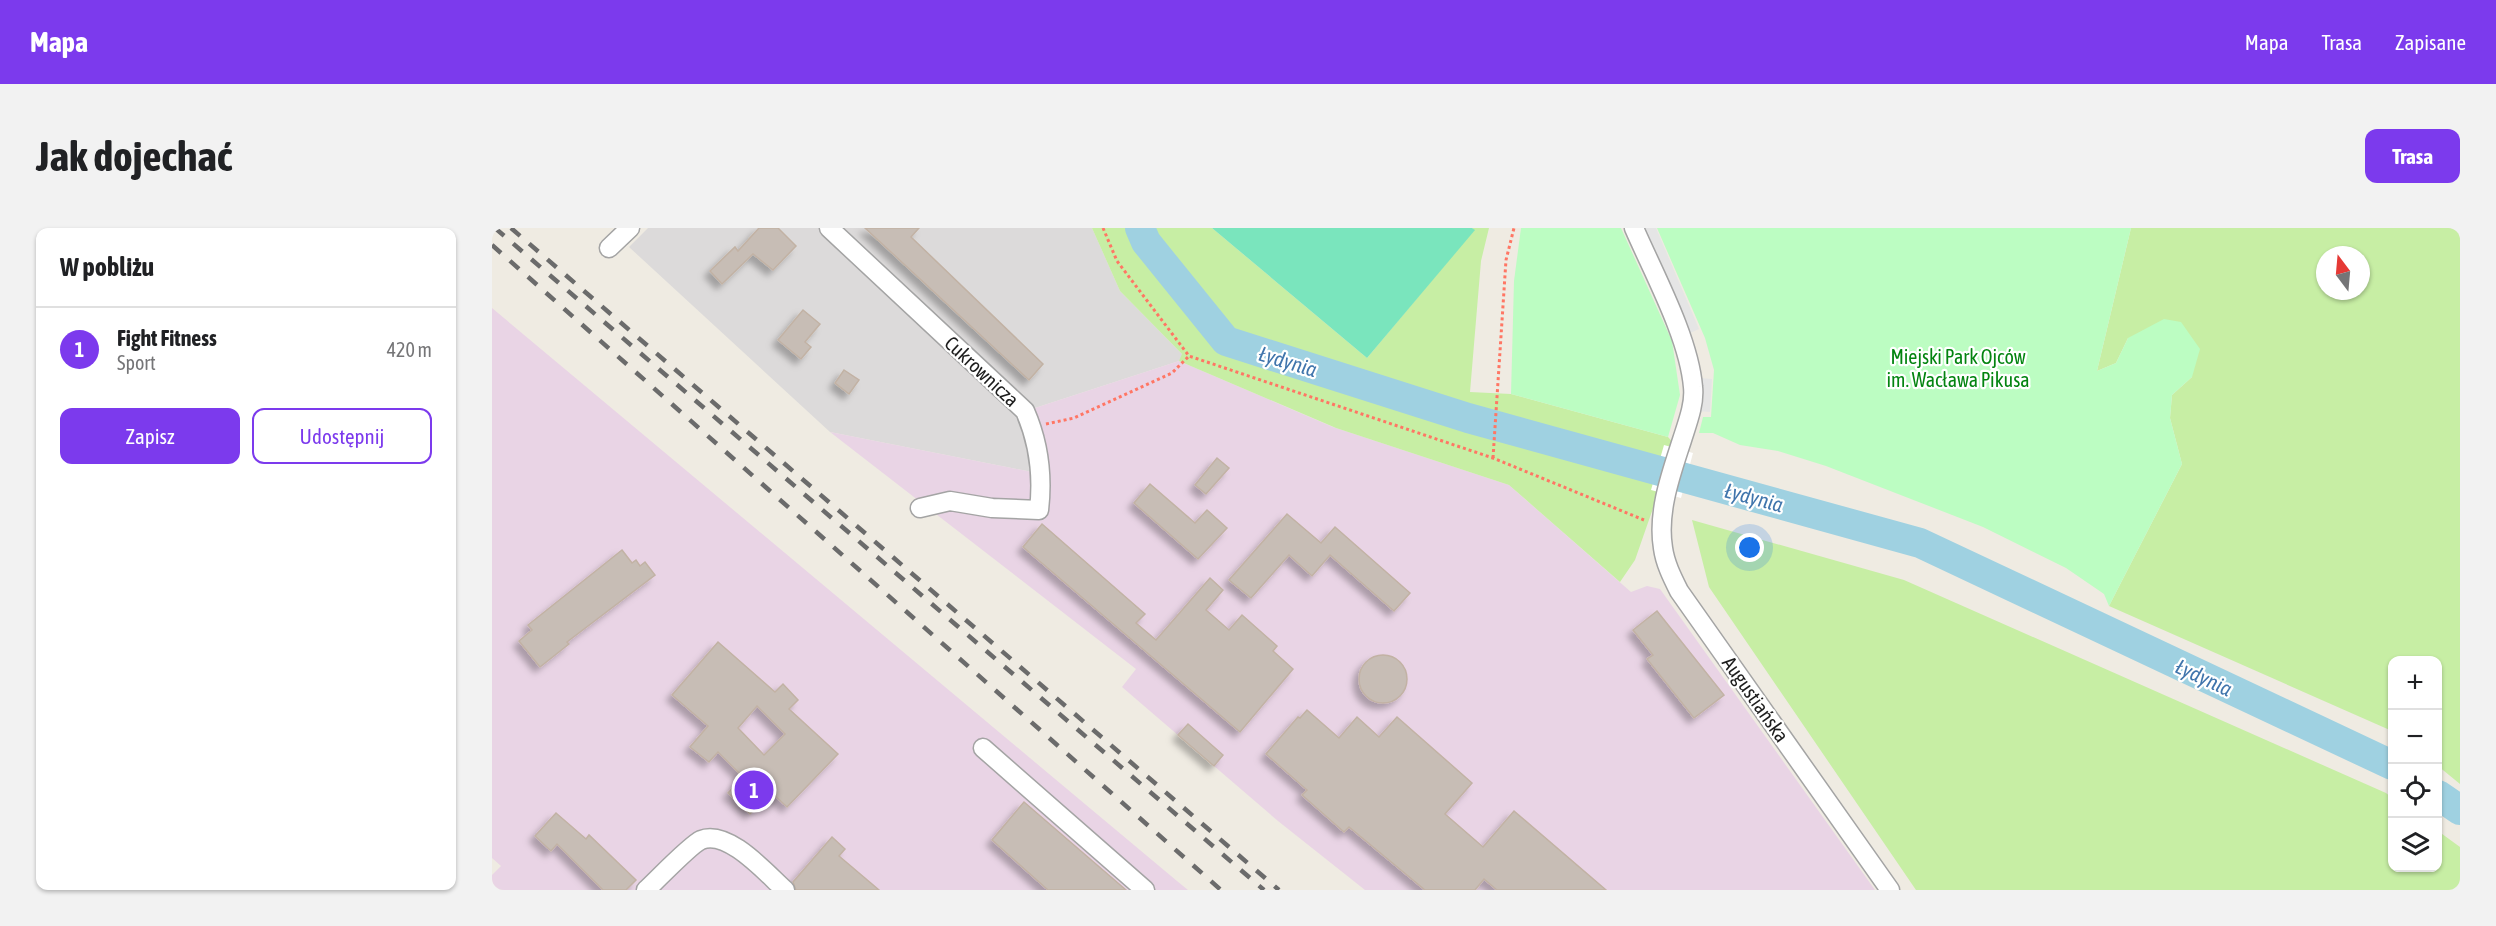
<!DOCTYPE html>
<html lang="pl">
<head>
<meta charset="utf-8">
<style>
  :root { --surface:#fff; --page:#f2f2f2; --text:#202124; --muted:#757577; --line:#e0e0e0; --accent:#7c3aed }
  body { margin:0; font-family:"Asap Condensed",sans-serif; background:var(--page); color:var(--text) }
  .controls { position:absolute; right:18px; bottom:18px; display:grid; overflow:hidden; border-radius:12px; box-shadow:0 2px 4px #0004 }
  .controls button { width:54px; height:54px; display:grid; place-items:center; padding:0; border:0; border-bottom:2px solid var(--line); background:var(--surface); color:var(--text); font:30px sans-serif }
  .compass { position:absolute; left:1824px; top:18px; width:54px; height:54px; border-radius:50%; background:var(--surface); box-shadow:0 2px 4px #0004; rotate:344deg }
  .you { position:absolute; left:1258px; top:320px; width:21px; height:21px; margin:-15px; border:4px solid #fff; border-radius:50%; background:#1a73e8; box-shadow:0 0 0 9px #1a73e833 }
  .badge { display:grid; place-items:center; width:39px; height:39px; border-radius:50%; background:var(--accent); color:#fff; font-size:20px; font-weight:700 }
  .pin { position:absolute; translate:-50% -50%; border:3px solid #fff; box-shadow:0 2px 6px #0006 }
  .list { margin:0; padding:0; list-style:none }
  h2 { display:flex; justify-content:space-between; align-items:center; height:78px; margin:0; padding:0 24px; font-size:26px }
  h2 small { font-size:20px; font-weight:400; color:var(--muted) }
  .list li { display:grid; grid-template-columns:39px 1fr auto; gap:18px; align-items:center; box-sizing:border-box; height:84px; padding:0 24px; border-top:2px solid var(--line) }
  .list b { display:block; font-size:22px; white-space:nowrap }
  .list p { margin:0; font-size:20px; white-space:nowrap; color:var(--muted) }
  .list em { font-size:20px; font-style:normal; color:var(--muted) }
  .actions { display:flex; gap:12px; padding:18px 24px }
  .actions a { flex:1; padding:14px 0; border:2px solid var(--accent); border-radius:12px; text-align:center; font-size:21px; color:var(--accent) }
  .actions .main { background:var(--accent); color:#fff }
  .icon { flex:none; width:33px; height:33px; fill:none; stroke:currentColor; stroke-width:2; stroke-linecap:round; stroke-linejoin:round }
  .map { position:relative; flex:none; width:1968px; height:662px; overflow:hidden; border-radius:12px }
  header { display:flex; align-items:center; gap:36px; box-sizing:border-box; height:84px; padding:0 30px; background:var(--accent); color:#fff }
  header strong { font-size:28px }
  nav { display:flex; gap:33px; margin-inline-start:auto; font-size:21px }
  .intro { display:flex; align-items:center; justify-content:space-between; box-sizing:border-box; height:144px; padding:0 36px }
  h1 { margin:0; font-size:42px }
  .button { padding:15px 27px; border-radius:12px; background:var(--accent); color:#fff; font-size:21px; font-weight:700 }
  main { display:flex; gap:36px; padding:0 36px }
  aside { flex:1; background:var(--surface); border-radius:12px; box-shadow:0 2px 4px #0004 }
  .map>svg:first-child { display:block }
  .residential { fill:#dcdada }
  .industrial { fill:#e9d4e5 }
  .grass { fill:#c7eea4; fill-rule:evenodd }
  .park { fill:#bcfdc2 }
  .pitch { fill:#7ae5bd }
  .parking { fill:#e5e5e5 }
  .pier { fill:#fff }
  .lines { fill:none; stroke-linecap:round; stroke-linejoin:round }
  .river { stroke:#9fd1e1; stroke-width:30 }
  .building { fill:#c7bdb5; stroke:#c2b2a4; stroke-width:1.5; fill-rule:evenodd; filter:url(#shadow) }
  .minor-casing { stroke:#a4a4a4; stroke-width:21 }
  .path { stroke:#ff7664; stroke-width:3; stroke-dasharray:3 3; stroke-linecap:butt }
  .minor { stroke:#fff; stroke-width:18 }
  .rail { stroke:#6b6b6b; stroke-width:4.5; stroke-dasharray:12 12; stroke-linecap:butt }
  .labels { text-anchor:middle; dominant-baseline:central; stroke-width:4.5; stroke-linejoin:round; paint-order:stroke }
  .park-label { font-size:20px; fill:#038410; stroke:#fff }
  .street-label { font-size:20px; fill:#1d1d1d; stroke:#fff }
  .water-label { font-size:21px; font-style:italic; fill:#4075ac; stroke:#fff }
</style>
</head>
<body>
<header>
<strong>Mapa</strong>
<nav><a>Mapa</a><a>Trasa</a><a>Zapisane</a></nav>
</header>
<div class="intro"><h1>Jak dojechać</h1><a class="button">Trasa</a></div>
<main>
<aside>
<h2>W pobliżu<small></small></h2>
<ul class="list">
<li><span class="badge">1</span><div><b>Fight Fitness</b><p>Sport</p></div><em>420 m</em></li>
</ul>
<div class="actions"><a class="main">Zapisz</a><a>Udostępnij</a></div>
</aside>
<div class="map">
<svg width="1968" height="662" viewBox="0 0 1968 662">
  <defs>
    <filter id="shadow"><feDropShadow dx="-5.5" dy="5.5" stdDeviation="3" flood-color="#0004"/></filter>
  </defs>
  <rect width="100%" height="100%" fill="#efebe2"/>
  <polygon class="residential" points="156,0 600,0 628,63 691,127 687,133 543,180 540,244 338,204 137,19"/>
  <g class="industrial">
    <polygon points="0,80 685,653 696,662 0,662 0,647 9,638 0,630"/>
    <polygon points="687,133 841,199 1017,257 1139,364 1155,358 1168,361 1383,662 873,662 786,593 630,459 644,441 338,204 540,244 543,180"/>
  </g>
  <g class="grass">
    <polygon points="600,0 720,0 875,130 982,2 980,0 997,0 989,33 978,164 1019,166 1176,209 1187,221 1166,266 1143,332 1128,354 1017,257 844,200 687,133 690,126 628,63"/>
    <path d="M1639 0H1968V556L1946 538V433H1900V503L1617 378 1690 236 1678 190 1680 167 1700 149 1636 110 1624 135 1605 143ZM1833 27H1869V63H1833Z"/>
    <polygon points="1200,292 1412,352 1894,565 1900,570 1900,640 1946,640 1946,603 1968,619 1968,662 1424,662 1217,359"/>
  </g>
  <g class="park">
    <polygon points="1029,0 1129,0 1180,113 1188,167 1176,209 1019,166 1022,53"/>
    <polygon points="1165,0 1639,0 1605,143 1624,135 1636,110 1672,91 1689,94 1708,121 1700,149 1680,167 1678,190 1690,236 1617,378 1612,366 1574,340 1491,299 1334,238 1286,223 1248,217 1221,205 1207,205 1211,189 1219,189 1222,142 1213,110"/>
  </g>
  <polygon class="pitch" points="720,0 980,0 983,2 875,130"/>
  <g class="parking">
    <polygon points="1150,0 1164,0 1207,101 1196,106"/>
    <polygon points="1208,150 1220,151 1218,184 1206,183"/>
  </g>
  <polygon class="pier" points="1172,217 1201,225 1189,270 1159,262"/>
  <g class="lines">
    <g class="river">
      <polyline points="648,0 654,14 734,113 976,190 1428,315 1900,537"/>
      <polyline points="1946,567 1968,582"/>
    </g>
  </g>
  <g class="building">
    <polygon points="267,0 286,0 304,18 281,42 261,26 230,56 218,43 243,19 246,23"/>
    <polygon points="373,0 427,0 419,9 551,136 537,152"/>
    <polygon points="311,82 328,96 313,114 319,119 309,131 286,112"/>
    <polygon points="352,142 367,152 357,166 343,155"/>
    <polygon points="725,230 737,240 714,266 703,257"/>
    <polygon points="658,256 703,295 715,282 735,300 706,331 642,275"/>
    <polygon points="795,286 829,315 843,299 918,365 902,383 838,327 820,348 797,327 759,370 737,352"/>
    <polygon points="550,296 653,386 644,395 664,412 718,350 731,362 714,382 737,402 750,387 785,418 781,423 801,441 748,504 531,319"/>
    <polygon points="130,322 140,335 144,332 148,338 153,334 163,347 75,414 77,416 48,439 27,413 40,402 36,397"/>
    <polygon points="1165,383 1232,467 1202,490 1155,431 1161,427 1141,402"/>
    <path d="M226 414 283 464 291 456 306 472 297 481 346 526 295 579 279 564 258 586 236 565 251 549 226 524 217 534 198 519 216 498 180 467ZM265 478 293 506 272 527 246 500Z"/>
    <circle cx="891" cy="451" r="24"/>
    <polygon points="815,482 847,510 865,489 887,509 905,489 980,555 953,586 991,619 1022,583 1114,662 1005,662 992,651 983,662 933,662 857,599 852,604 810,567 815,562 774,526 806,489 808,490"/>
    <polygon points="696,496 731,527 722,538 686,507"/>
    <polygon points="532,574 634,662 556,662 500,612"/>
    <polygon points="64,585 94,611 97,607 144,652 134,662 111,662 65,616 59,623 43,608"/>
    <polygon points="340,609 353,621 347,628 387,662 304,662 301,654"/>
  </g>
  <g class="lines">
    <g class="minor-casing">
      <g id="minor">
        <path d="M337 0 533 183C547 215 551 248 547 282L500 280 458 273 428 280"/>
        <path d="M1142 0C1162 46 1197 110 1201 159 1203 176 1195 196 1190 212 1179 246 1165 284 1171 320 1173 335 1180 349 1187 363L1398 662"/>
        <polyline points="117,20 138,0"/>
        <polyline points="491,520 653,662"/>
        <path d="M154 662C165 652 198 617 209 612 236 601 274 645 293 662"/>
      </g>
    </g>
    <g class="path">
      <polyline points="611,0 625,33 697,128 1001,230 1152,292"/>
      <polyline points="554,196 582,190 680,145 697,128"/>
      <polyline points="1001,230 1014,32 1022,0"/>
    </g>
    <use href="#minor" class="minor"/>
    <g class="rail">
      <polyline points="3,0 772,662"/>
      <polyline points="19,0 787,662"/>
      <polyline points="0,17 729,662"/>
    </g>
  </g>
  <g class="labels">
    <g class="park-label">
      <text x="1466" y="128">Miejski Park Ojców<tspan x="1466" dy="23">im. Wacława Pikusa</tspan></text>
    </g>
    <g class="street-label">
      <text transform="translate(490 143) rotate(43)">Cukrownicza</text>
      <text transform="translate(1264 471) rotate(55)">Augustiańska</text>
    </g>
    <g class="water-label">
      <text transform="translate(796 133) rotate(17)">Łydynia</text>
      <text transform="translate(1262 269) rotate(15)">Łydynia</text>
      <text transform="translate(1712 449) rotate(25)">Łydynia</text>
    </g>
  </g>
</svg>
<div class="controls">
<button>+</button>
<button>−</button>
<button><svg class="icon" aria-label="locate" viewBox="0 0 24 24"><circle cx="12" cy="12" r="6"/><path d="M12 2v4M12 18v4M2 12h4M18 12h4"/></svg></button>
<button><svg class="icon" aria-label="layers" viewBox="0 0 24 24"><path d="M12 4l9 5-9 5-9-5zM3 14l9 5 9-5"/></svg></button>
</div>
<svg class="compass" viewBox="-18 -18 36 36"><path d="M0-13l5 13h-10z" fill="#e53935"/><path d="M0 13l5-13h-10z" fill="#757577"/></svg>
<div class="you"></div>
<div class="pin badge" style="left:262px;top:562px">1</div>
</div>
</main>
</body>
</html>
